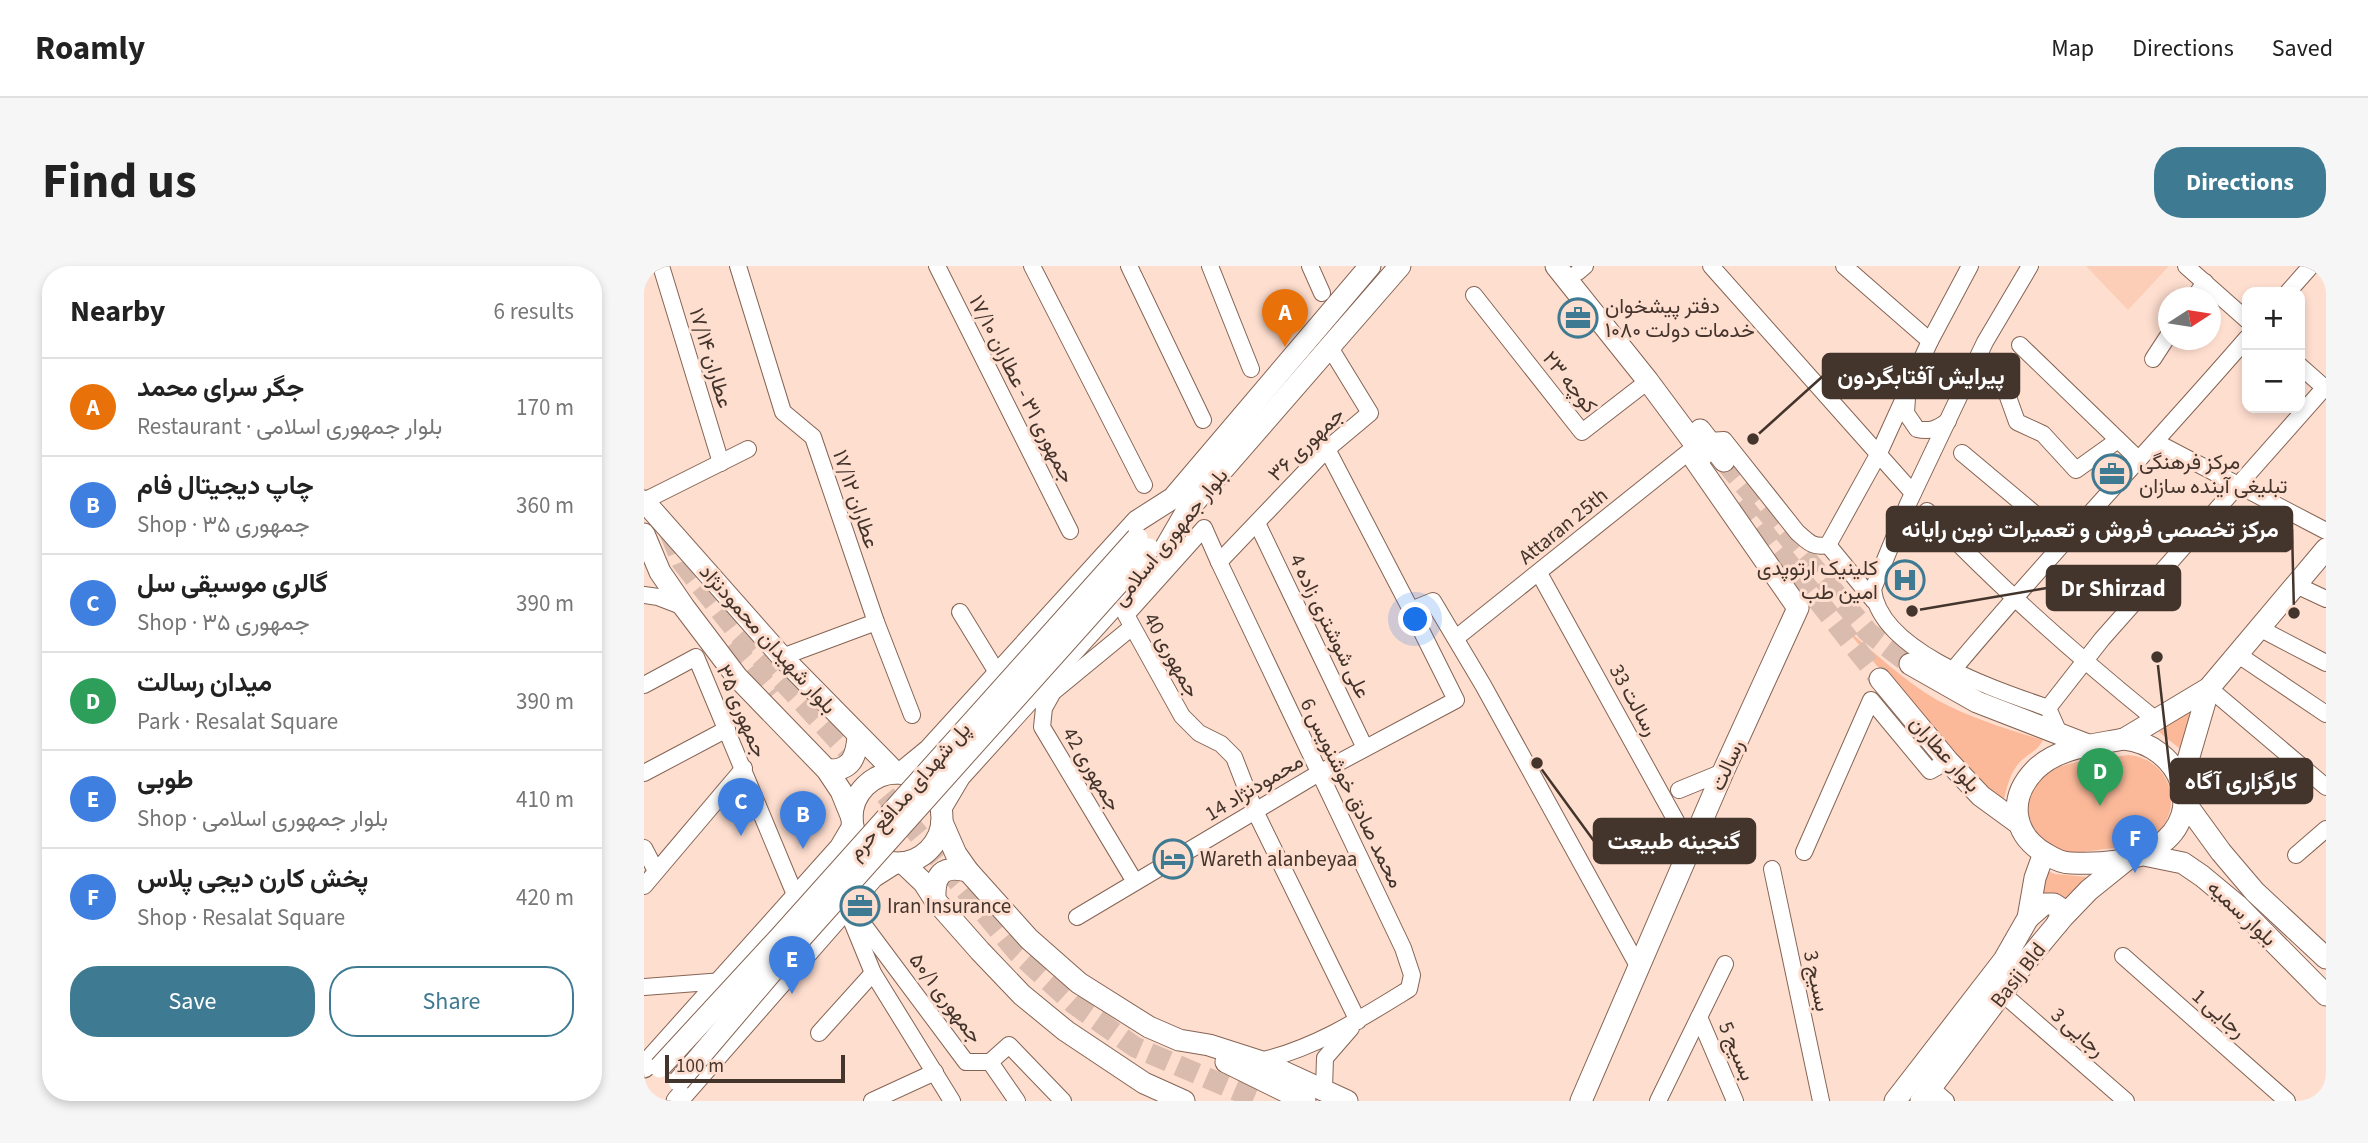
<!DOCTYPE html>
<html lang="en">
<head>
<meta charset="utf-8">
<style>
  :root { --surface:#fff; --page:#f6f6f6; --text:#222; --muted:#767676; --line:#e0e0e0; --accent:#3e7a91 }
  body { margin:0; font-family:"Source Sans 3",Vazirmatn,sans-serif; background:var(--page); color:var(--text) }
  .controls { position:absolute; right:21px; top:21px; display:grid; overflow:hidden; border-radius:14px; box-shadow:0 4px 10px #0003 }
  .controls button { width:63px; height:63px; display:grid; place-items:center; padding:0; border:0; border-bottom:2px solid var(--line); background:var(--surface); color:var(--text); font:35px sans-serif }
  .compass { position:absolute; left:1514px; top:21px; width:63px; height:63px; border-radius:50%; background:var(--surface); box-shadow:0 4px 10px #0003; rotate:78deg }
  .scale { position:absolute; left:21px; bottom:18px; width:180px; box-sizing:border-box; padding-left:7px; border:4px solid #43342c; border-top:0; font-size:19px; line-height:24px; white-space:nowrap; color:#43342c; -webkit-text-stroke:5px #fedecf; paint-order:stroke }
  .you { position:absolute; left:772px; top:354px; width:24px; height:24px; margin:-18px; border:5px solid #fff; border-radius:50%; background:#1a73e8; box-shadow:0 0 0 10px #1a73e833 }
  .badge { display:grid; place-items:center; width:46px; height:46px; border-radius:50%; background:var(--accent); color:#fff; font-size:23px; font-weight:700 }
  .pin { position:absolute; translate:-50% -58px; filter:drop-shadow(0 2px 4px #0008) }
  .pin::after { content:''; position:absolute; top:37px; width:24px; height:21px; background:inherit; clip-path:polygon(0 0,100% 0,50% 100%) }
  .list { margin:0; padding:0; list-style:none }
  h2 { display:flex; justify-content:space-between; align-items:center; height:91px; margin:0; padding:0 28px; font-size:30px }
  h2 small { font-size:23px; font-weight:400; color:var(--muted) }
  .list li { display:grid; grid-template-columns:46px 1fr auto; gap:21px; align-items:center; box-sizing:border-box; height:98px; padding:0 28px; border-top:2px solid var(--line) }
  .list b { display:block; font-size:26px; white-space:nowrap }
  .list p { margin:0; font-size:23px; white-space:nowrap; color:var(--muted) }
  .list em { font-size:23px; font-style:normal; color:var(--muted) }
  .actions { display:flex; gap:14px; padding:21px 28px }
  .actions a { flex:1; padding:16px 0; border:2px solid var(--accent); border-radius:28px; text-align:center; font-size:24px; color:var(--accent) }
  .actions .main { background:var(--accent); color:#fff }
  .map { position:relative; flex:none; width:1682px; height:835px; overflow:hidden; border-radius:28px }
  header { display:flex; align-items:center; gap:42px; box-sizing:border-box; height:98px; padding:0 35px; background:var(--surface); border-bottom:2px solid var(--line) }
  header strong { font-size:33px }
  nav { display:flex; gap:38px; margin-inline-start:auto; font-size:24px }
  .intro { display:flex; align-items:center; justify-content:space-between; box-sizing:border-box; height:168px; padding:0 42px }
  h1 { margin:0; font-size:49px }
  .button { padding:18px 32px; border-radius:28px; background:var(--accent); color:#fff; font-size:24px; font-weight:700 }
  main { display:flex; gap:42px; padding:0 42px }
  aside { flex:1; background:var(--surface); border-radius:28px; box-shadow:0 4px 10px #0003 }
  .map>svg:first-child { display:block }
  .built { fill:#fcceb8 }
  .green { fill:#fbb99a }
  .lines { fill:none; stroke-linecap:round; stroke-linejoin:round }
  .major-tunnel { stroke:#d9bcae; stroke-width:21; stroke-dasharray:21 10; stroke-linecap:butt }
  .minor-casing { stroke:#866454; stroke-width:18 }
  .major-casing { stroke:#866454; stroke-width:23 }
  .minor { stroke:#fff; stroke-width:16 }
  .major { stroke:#fff; stroke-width:21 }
  .major-bridge-casing { stroke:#866454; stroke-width:23; stroke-linecap:butt }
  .major-bridge { stroke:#fff; stroke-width:21 }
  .labels { text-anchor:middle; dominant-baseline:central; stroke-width:6; stroke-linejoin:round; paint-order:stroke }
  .poi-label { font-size:21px; fill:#43342c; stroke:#fedecf; text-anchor:start }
  .street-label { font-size:21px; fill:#43342c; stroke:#fedecf }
  .leader { fill:none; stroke:#43342c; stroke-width:2.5 }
  .callout-dot { fill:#43342c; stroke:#fedecf; stroke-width:2.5 }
  .callout { fill:#43342c; stroke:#43342c; stroke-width:2.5 }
  .callout-label { font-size:23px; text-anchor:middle; font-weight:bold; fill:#fff }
</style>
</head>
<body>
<header>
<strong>Roamly</strong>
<nav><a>Map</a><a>Directions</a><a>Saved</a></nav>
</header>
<div class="intro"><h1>Find us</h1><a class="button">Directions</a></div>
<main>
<aside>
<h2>Nearby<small>6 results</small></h2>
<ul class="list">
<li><span class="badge" style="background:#e8710a">A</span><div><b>جگر سرای محمد</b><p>Restaurant · بلوار جمهوری اسلامی</p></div><em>170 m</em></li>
<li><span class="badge" style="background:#3f7fe0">B</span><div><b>چاپ دیجیتال فام</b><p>Shop · جمهوری ۳۵</p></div><em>360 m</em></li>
<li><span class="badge" style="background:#3f7fe0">C</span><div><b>گالری موسیقی سل</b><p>Shop · جمهوری ۳۵</p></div><em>390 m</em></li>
<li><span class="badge" style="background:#2e9e5b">D</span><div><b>میدان رسالت</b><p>Park · Resalat Square</p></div><em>390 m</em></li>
<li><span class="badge" style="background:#3f7fe0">E</span><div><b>طوبی</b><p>Shop · بلوار جمهوری اسلامی</p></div><em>410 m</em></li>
<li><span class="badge" style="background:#3f7fe0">F</span><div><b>پخش کارن دیجی پلاس</b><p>Shop · Resalat Square</p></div><em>420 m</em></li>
</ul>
<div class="actions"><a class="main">Save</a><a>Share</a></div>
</aside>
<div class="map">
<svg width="1682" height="835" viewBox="0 0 1682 835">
  <rect width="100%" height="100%" fill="#fedecf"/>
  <polygon class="built" points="1442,0 1525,0 1484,44"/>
  <g class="green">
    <path d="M1200 361C1230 386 1259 414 1293 434 1327 452 1362 463 1399 474 1394 484 1386 487 1378 494 1366 505 1363 521 1359 537L1342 528Z"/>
    <polygon points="1556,436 1540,486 1515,466"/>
    <path d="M1484 489C1525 492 1542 540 1512 568 1495 583 1461 582 1439 586 1395 593 1363 537 1401 509 1422 493 1458 493 1484 489Z"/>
    <polygon points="1399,603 1411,608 1443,611 1422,641 1395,634"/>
  </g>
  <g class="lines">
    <g class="major-tunnel">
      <polyline points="1080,195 1224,366 1266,398"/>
      <polyline points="1096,236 1236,413"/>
      <polyline points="26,267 38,296 94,367 213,495 374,687 430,738 491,781 617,835"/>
      <polyline points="87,378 130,428"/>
    </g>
    <g class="minor-casing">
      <g id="minor">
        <polyline points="17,0 77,197"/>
        <polyline points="94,0 139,146 169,171 232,356 268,449"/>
        <polyline points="293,0 426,265"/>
        <polyline points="388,0 500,219"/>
        <polyline points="485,0 559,154"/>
        <polyline points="566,0 607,103"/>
        <polyline points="666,0 678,27"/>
        <polyline points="1067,0 1269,227"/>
        <polyline points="1200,0 1286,75"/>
        <path d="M1386 0 1341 76 1264 238 1229 323C1235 386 1353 424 1404 442L1415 467"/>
        <polyline points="1542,0 1603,54"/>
        <polyline points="934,6 941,0"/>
        <polyline points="1644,26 1667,0"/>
        <polyline points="830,29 938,166 1004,115"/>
        <polyline points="1550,32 1561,16"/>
        <polyline points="1376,79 1495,194"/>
        <polyline points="1509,93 1524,70"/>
        <polyline points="1656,100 1682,123"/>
        <polyline points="1359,117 1373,156 1399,168 1432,204 1474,174"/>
        <path d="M1263 132 1262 147 1273 163C1286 166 1293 163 1304 155"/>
        <path d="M1065 175 1080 174 1153 266C1164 276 1169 282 1184 279L1235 187 1286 75 1326 0"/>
        <polyline points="1512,176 1682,265"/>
        <polyline points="1318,187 1422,274"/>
        <polyline points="0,235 104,183"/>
        <path d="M1283 245C1354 321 1432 389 1512 454"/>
        <polyline points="613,257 721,482"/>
        <polyline points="1184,279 1230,335"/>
        <polyline points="575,296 683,183 726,147 685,80"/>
        <polyline points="895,307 1047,582"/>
        <polyline points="1652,319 1682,333"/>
        <polyline points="0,329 14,331 40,341"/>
        <polyline points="767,344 789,335 839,419 994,700"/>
        <polyline points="316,346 354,408"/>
        <polyline points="488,361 409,426 400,442 398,461 491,616"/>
        <polyline points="1615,362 1682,397"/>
        <polyline points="812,372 1052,180"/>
        <polyline points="1593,388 1682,448"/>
        <polyline points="138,391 232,356"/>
        <path d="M1309 404C1404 290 1506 184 1603 72"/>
        <polyline points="0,419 52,391 152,631"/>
        <polyline points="1565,422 1682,521"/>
        <polyline points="1404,442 1458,373 1682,120"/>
        <polyline points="0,507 83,463"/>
        <polyline points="1035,524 1079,506"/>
        <polyline points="0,582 12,605"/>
        <polyline points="1160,586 1227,434 1286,505 1304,495"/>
        <polyline points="1652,589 1682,563"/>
        <polyline points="1128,603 1177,835"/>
        <polyline points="0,620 100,502"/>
        <polyline points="202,640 222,662 322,796 346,796 373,835"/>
        <polyline points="204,646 229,707 308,835"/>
        <polyline points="433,651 675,507 812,434 767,344 683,183"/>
        <polyline points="1479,690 1643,835"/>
        <polyline points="0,721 79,715"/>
        <polyline points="1359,728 1482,835"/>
        <polyline points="1055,751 1091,835"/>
        <polyline points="175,767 229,707"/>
        <path d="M615 795C670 783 718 752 765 723L768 709 759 682 575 296 560 262 482 349 538 450 555 467 577 478 590 491 611 545 714 755"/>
        <polyline points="346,796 365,779 419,835"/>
        <polyline points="1287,822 1302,835"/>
        <polyline points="680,823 681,792 707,762"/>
        <polyline points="228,835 291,806"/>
        <polyline points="1014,835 1081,698"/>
      </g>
    </g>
    <g class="major-casing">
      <g id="major">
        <polyline points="912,0 1004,115 1059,189"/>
        <polyline points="1056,164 1080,195"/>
        <polyline points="0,235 138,391 252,507"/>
        <polyline points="0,268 16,306 40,341 93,411 183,504 197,525 208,552"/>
        <polyline points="1266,398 1333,436 1444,479"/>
        <polyline points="1236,413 1304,495 1337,530 1374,557"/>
        <path d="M1480 473C1536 479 1564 546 1514 580 1490 597 1455 598 1427 597 1418 597 1410 593 1402 588 1369 569 1363 533 1391 504 1414 481 1450 479 1480 473Z"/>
        <polyline points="1480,473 1565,422 1682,283"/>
        <path d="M183 504C207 505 212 492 214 471"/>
        <circle cx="253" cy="552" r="45"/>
        <polyline points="257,507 285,484 493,255 529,232 726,0"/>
        <polyline points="1537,518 1565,422"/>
        <polyline points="1540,535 1577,586 1611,626 1682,692"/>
        <polyline points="297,542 316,510 520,284 542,246 756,0"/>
        <polyline points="298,556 312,588 324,605 385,673 435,717 505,761 535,774 565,779 618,796 703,835"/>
        <polyline points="1500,589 1539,597 1558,610 1593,639 1682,729"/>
        <polyline points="259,597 280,617 291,634 336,685 378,729 422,765 500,817 540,835"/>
        <path d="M291 634C290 608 298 599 324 605"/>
        <polyline points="1384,652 1400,638 1410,638 1416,642 1417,649 1413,658"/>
        <polyline points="582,796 661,835"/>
        <polyline points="0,801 196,582 209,560"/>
        <polyline points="33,835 229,611 251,597"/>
        <polyline points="937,835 1079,506 1154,342 1051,194 1052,180"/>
        <polyline points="1251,835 1360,694 1384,652 1391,612 1400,587"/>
        <polyline points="1277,835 1379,699 1419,651 1445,624 1481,595"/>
      </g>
    </g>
    <use href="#minor" class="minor"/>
    <use href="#major" class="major"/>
    <g class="major-bridge-casing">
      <g id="major-bridge">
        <polyline points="16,801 135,672 493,272"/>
        <polyline points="35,815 149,681 505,283"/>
      </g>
    </g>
    <use href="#major-bridge" class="major-bridge"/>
  </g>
  <defs>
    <g id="office-ring" transform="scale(2.0125)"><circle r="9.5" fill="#fedecf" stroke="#3e7a91" stroke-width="1.5"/><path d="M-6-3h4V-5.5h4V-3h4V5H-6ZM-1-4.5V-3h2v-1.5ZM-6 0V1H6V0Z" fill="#3e7a91"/></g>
    <g id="hospital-ring" transform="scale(2.0125)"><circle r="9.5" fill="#fedecf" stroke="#3e7a91" stroke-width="1.5"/><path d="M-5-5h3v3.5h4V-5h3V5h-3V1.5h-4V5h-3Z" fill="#3e7a91"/></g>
    <g id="hotel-ring" transform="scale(2.0125)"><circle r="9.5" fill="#fedecf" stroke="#3e7a91" stroke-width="1.5"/><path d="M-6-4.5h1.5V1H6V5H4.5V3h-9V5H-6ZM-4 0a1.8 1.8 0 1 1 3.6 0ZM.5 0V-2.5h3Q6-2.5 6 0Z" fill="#3e7a91"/></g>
  </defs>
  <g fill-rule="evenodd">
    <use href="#office-ring" x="934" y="52"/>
    <use href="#office-ring" x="1468" y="208"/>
    <use href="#hospital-ring" x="1261" y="314"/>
    <use href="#hotel-ring" x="529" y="593"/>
    <use href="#office-ring" x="216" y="640"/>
  </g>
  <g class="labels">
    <g class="poi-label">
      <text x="961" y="40">دفتر پیشخوان<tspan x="961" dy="24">خدمات دولت ۱۰۸۰</tspan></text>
      <text x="1495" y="196">مرکز فرهنگی<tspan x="1495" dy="24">تبلیغی آینده سازان</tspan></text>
      <text x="1234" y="302" text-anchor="end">کلینیک ارتوپدی<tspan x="1234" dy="24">امین طب</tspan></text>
      <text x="556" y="593">Wareth alanbeyaa</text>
      <text x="243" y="640">Iran Insurance</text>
    </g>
    <g class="street-label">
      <text transform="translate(67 92) rotate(73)">عطاران ۱۷/۱۴</text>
      <text transform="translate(926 116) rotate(51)">کوچه ۲۳</text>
      <text transform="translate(378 123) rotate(63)">جمهوری ۳۱ - عطاران ۱۷/۱۰</text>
      <text transform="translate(662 178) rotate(-44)">جمهوری ۳۶</text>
      <text transform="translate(212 233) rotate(71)">عطاران ۱۷/۱۲</text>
      <text transform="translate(919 260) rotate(-39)">Attaran 25th</text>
      <text transform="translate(526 271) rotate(-51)">بلوار جمهوری اسلامی</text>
      <text transform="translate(686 360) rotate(64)">علی شوشتری زاده 4</text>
      <text transform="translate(124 373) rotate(48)">بلوار شهیدان محمودنژاد</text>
      <text transform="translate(528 389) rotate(61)">جمهوری 40</text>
      <text transform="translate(990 434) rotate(61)">رسالت 33</text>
      <text transform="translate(98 445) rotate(67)">جمهوری ۳۵</text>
      <text transform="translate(1301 488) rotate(48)">بلوار عطاران</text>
      <text transform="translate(1083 499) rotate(-66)">رسالت</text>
      <text transform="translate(448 503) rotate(59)">جمهوری 42</text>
      <text transform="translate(610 521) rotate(-31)">محمودنژاد 14</text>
      <text transform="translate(265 525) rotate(-49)">پل شهدای مدافع حرم</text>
      <text transform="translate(708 527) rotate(64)">محمد صادق خوشنویس 6</text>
      <text transform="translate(1598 647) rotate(43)">بلوار سمیه</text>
      <text transform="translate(1374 709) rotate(-52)">Basij Bld</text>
      <text transform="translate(1173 715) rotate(78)">بسیج 3</text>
      <text transform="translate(302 732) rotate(53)">جمهوری ۵۰/۱</text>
      <text transform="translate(1575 747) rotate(41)">رجایی 1</text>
      <text transform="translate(1434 766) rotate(41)">رجایی 3</text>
      <text transform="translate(1093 785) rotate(67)">بسیج 5</text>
    </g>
  </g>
  <path class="leader" d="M1109 173L1179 110M1650 347L1648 263M1268 345L1403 322M1513 391L1527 515M893 497L950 575"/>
  <g class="callout-dot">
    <circle cx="1109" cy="173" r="7"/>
    <circle cx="1650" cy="347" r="7"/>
    <circle cx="1268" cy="345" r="7"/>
    <circle cx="1513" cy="391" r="7"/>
    <circle cx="893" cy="497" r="7"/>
  </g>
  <g class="callout">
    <rect x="1179" y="88" width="196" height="44" rx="7"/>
    <rect x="1243" y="241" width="405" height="44" rx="7"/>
    <rect x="1403" y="300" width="133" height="44" rx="7"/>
    <rect x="1527" y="493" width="141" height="44" rx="7"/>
    <rect x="950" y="553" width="161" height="44" rx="7"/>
  </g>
  <g class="callout-label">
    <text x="1277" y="118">پیرایش آفتابگردون</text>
    <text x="1446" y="271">مرکز تخصصی فروش و تعمیرات نوین رایانه</text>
    <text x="1469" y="330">Dr Shirzad</text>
    <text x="1597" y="523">کارگزاری آگاه</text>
    <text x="1030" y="583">گنجینه طبیعت</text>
  </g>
</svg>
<div class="controls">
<button>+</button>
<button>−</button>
</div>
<svg class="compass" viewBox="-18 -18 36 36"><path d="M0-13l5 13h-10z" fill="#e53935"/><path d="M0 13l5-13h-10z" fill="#767676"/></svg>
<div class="scale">100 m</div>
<div class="you"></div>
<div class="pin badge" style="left:641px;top:81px;background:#e8710a">A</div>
<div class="pin badge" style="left:159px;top:583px;background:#3f7fe0">B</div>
<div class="pin badge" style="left:97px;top:570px;background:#3f7fe0">C</div>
<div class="pin badge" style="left:1456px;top:540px;background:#2e9e5b">D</div>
<div class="pin badge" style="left:148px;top:728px;background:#3f7fe0">E</div>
<div class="pin badge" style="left:1491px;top:607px;background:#3f7fe0">F</div>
</div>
</main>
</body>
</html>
